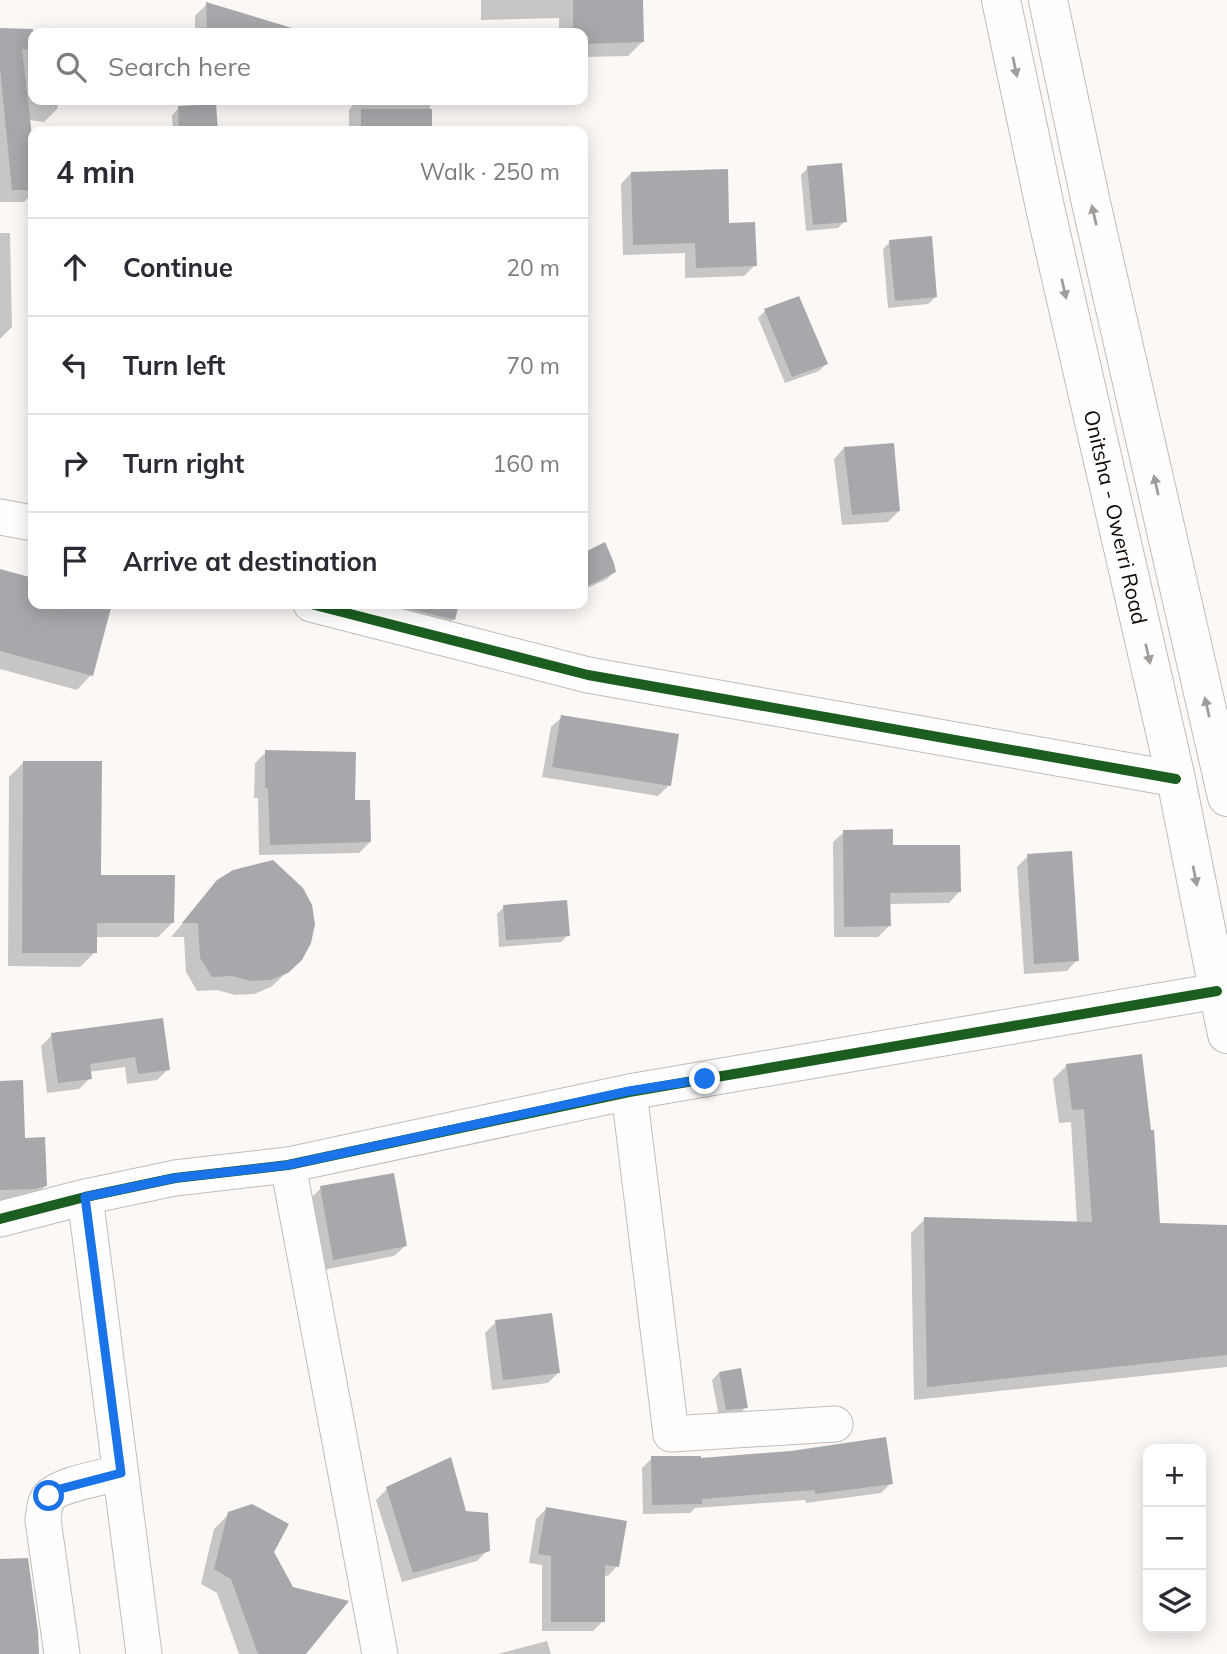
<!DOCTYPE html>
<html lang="en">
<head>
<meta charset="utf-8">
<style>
  :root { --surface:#fff; --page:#f2f2f3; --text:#2b2b33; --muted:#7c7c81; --line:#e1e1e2 }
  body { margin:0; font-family:Mulish,sans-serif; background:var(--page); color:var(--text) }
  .controls { position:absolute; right:21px; bottom:21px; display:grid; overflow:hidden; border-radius:14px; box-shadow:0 4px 18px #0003 }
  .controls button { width:63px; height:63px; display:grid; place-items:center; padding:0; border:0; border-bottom:2px solid var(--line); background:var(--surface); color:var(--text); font:35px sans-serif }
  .stop { position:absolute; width:21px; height:21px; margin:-16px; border:5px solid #1a73e8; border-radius:50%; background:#fff }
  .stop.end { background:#1a73e8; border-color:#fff; box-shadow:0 2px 7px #0008 }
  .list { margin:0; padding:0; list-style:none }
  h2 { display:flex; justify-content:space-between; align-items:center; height:91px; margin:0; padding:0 28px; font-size:30px }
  h2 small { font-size:23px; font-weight:400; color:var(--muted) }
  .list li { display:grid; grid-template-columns:46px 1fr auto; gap:21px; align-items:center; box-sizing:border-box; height:98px; padding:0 28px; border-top:2px solid var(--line) }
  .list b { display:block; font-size:26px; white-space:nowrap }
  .list em { font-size:23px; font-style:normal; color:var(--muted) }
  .icon { flex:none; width:38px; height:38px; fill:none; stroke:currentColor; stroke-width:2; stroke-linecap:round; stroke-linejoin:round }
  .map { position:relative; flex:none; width:1227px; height:1654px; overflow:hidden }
  .search { position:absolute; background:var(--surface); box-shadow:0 4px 18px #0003; left:28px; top:28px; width:560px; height:77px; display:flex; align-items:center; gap:18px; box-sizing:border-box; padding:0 24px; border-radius:14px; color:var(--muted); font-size:26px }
  .panel { position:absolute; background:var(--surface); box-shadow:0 4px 18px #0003; left:28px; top:126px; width:560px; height:483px; border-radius:14px }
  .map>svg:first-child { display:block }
  .shadow { fill:#0003 }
  .building { fill:#a8a7ab }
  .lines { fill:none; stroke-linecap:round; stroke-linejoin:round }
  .minor-casing { stroke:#c2bcb7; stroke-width:37 }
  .highway-casing { stroke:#c2bcb7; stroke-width:40 }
  .minor { stroke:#fefefe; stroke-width:35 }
  .highway { stroke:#fefefe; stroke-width:38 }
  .cycleway-casing { stroke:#fff; stroke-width:15 }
  .cycleway { stroke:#1b5e20; stroke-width:10 }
  .oneway { fill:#9f9c9a }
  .route { stroke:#1a73e8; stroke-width:9 }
  .labels { text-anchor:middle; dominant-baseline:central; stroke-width:6; stroke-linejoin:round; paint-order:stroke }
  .street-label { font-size:21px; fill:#110a04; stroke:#fff }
</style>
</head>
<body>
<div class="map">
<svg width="1227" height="1654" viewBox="0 0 1227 1654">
  <rect width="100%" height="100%" fill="#fbf8f6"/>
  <g class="shadow">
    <polygon points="481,0 641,0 642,42 628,56 583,57 583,33 559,33 559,18 481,20"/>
    <polygon points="207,4 303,33 195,33 195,16"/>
    <polygon points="0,30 72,31 72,33 33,33 33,100 59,100 57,109 44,122 29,120 33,160 33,193 24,202 0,202"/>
    <polygon points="351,100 430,100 430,130 435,131 349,131 349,110 352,106"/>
    <polygon points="215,105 216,131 173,131 172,115 179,108"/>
    <polygon points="808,168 845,221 838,228 806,231 801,175"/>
    <polygon points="631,173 727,225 755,265 744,276 685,278 685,253 623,255 621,184"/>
    <polygon points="0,233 10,233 12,327 0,339"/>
    <polygon points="890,242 936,297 928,304 888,308 883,249"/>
    <polygon points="765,311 826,364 819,371 785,383 758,318"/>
    <polygon points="844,448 899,511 888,522 842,525 834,459"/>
    <polygon points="604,545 614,572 607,579 583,590 583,554"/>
    <polygon points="0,571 33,580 33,604 110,604 91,675 77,690 0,669"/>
    <polygon points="331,604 457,604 453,619 441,632"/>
    <polygon points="562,717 669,785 658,796 542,777 551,727"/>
    <polygon points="266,752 353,802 370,842 359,853 259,855 258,798 254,798 255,763"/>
    <polygon points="24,762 99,877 172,923 158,937 95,937 95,952 80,967 8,966 9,777"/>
    <polygon points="844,832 891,847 959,892 949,903 889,904 889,926 878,937 834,937 833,842"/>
    <polygon points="1028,856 1077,960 1067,971 1024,974 1017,867"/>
    <polygon points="218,882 285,974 271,987 254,994 235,995 217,990 197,991 186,972 184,937 171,937"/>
    <polygon points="504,907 568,935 561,942 499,947 497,914"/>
    <polygon points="161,1020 168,1069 157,1080 127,1084 125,1067 89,1072 90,1078 79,1089 47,1093 41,1046 52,1035"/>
    <polygon points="1067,1065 1159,1225 1227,1227 1227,1367 914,1400 911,1233 925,1219 1077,1223 1071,1122 1059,1123 1053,1079"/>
    <polygon points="0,1082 46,1185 31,1200 0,1203"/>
    <polygon points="321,1188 405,1246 394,1256 323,1270 310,1199"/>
    <polygon points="496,1322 559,1372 548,1383 492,1390 485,1333"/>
    <polygon points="719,1373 746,1407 739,1414 719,1417 712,1380"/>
    <polygon points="652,1458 699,1459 891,1483 881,1493 806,1503 805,1500 695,1508 690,1513 643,1514 642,1468"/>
    <polygon points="387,1489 465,1512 488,1550 477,1561 402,1582 376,1500"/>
    <polygon points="546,1509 617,1566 608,1576 603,1575 603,1621 593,1631 542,1631 542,1565 529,1563 536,1519"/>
    <polygon points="229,1514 272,1552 304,1654 239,1654 217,1593 201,1584 214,1529"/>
    <polygon points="547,1641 551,1654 498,1654"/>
  </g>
  <g class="building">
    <polygon points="573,0 643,0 644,42 583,44 583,33 573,33"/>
    <polygon points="206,2 292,28 291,33 207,33"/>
    <polygon points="0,28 33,29 33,50 22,49 33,145 33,190 12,190 0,68"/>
    <polygon points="216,104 218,131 179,131 178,106"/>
    <rect x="361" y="109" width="71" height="22"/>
    <polygon points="842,163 847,222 813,225 807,166"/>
    <polygon points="728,169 729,223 755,222 757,266 696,268 695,243 633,245 631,172"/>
    <polygon points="932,236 937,297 895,301 889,240"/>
    <polygon points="799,296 828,364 792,377 764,309"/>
    <polygon points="894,443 900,511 852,515 844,447"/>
    <polygon points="605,542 614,563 616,572 583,588 583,553"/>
    <polygon points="0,569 33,578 33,604 112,604 93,676 0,651"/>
    <polygon points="391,604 459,604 455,620"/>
    <polygon points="561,715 679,734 671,786 552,767"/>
    <polygon points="265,750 356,752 355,800 370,800 371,842 270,845 268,788 265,788"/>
    <polygon points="23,761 102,761 101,875 175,875 174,923 97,923 97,953 22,953"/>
    <polygon points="893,829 893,845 960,845 961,892 890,893 891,926 844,927 843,830"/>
    <polygon points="1072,851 1079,961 1034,964 1027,854"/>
    <polygon points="273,860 303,888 312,905 315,924 311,943 302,960 288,973 270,980 251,981 232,976 212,977 200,958 198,923 182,923 217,880 233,870"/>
    <polygon points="567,900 570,936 506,940 503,905"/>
    <polygon points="163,1018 170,1070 138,1074 135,1057 90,1064 92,1079 58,1083 51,1033"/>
    <polygon points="1142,1054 1151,1130 1154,1130 1160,1223 1227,1225 1227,1355 927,1387 924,1217 1092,1222 1084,1109 1072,1110 1066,1064"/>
    <polygon points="23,1080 25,1138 45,1137 47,1186 35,1189 0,1190 0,1081"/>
    <polygon points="394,1173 407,1246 333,1260 320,1186"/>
    <polygon points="552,1313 560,1373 503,1380 495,1320"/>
    <polygon points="741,1368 748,1408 726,1410 719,1372"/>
    <polygon points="886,1437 893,1484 815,1494 815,1490 702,1499 702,1504 652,1505 651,1456 701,1456 701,1458 791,1451"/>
    <polygon points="451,1457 466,1511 488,1513 490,1551 413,1573 386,1487"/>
    <polygon points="252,1504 289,1524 274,1552 293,1587 349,1601 306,1654 258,1654 231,1579 214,1569 228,1512"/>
    <polygon points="546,1507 627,1521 619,1567 605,1565 605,1622 551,1622 551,1556 538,1554"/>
    <polygon points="28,1558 38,1631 39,1654 0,1654 0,1559"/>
  </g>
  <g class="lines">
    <g class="minor-casing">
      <g id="minor">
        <polyline points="0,517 33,523"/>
        <polyline points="311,604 588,675 1176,779"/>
        <polyline points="629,1092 671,1434 835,1424"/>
        <polyline points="288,1165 380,1654"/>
        <polyline points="85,1197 144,1654"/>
        <polyline points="0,1219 85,1197 175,1178 288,1165 629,1092 1217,991"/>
        <path d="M62 1654 43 1520C44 1512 44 1505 48 1498 57 1485 104 1477 120 1473"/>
      </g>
    </g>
    <g class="highway-casing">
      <g id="highway">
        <polyline points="1001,0 1046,212 1176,779 1227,1034"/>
        <polyline points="1048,0 1091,203 1227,797"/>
      </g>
    </g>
    <use href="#minor" class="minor"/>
    <use href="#highway" class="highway"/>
    <g class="cycleway-casing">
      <g id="cycleway">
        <polyline points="311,604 588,675 1176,779"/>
        <polyline points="0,1219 85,1197 175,1178 288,1165 629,1092 1217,991"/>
      </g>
    </g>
    <use href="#cycleway" class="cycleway"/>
  </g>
  <defs><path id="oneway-solid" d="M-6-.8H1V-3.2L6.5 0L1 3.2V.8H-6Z" transform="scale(1.75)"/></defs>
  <g class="oneway">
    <use href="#oneway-solid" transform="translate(1015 67) rotate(78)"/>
    <use href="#oneway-solid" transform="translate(1094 215) rotate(-103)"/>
    <use href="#oneway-solid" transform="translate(1064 289) rotate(77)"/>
    <use href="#oneway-solid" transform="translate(1156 485) rotate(-103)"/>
    <use href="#oneway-solid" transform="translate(1148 654) rotate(77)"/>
    <use href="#oneway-solid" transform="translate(1207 707) rotate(-103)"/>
    <use href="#oneway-solid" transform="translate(1195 876) rotate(79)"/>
  </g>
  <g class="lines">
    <polyline class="route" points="49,1496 60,1489 121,1473 85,1197 175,1178 288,1165 629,1091 705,1079"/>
  </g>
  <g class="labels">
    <g class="street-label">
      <text transform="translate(1116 517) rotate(77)">Onitsha - Owerri Road</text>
    </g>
  </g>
</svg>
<div class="controls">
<button>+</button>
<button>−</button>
<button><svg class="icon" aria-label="layers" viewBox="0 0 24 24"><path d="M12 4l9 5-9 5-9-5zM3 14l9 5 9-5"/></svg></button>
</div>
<div class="stop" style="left:49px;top:1496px"></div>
<div class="stop end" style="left:705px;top:1079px"></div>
<div class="search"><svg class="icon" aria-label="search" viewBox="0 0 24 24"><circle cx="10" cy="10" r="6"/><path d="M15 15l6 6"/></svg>Search here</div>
<section class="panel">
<h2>4 min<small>Walk · 250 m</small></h2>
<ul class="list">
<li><svg class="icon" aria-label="ahead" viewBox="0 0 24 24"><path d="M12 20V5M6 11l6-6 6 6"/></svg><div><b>Continue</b></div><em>20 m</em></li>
<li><svg class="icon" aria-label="left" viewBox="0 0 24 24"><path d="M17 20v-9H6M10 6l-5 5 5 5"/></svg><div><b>Turn left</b></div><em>70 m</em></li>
<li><svg class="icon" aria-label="right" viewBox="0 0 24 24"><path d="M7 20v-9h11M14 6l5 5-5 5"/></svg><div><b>Turn right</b></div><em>160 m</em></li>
<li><svg class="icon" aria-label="arrive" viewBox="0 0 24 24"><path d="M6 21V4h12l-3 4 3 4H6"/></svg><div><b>Arrive at destination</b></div></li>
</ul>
</section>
</div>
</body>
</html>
